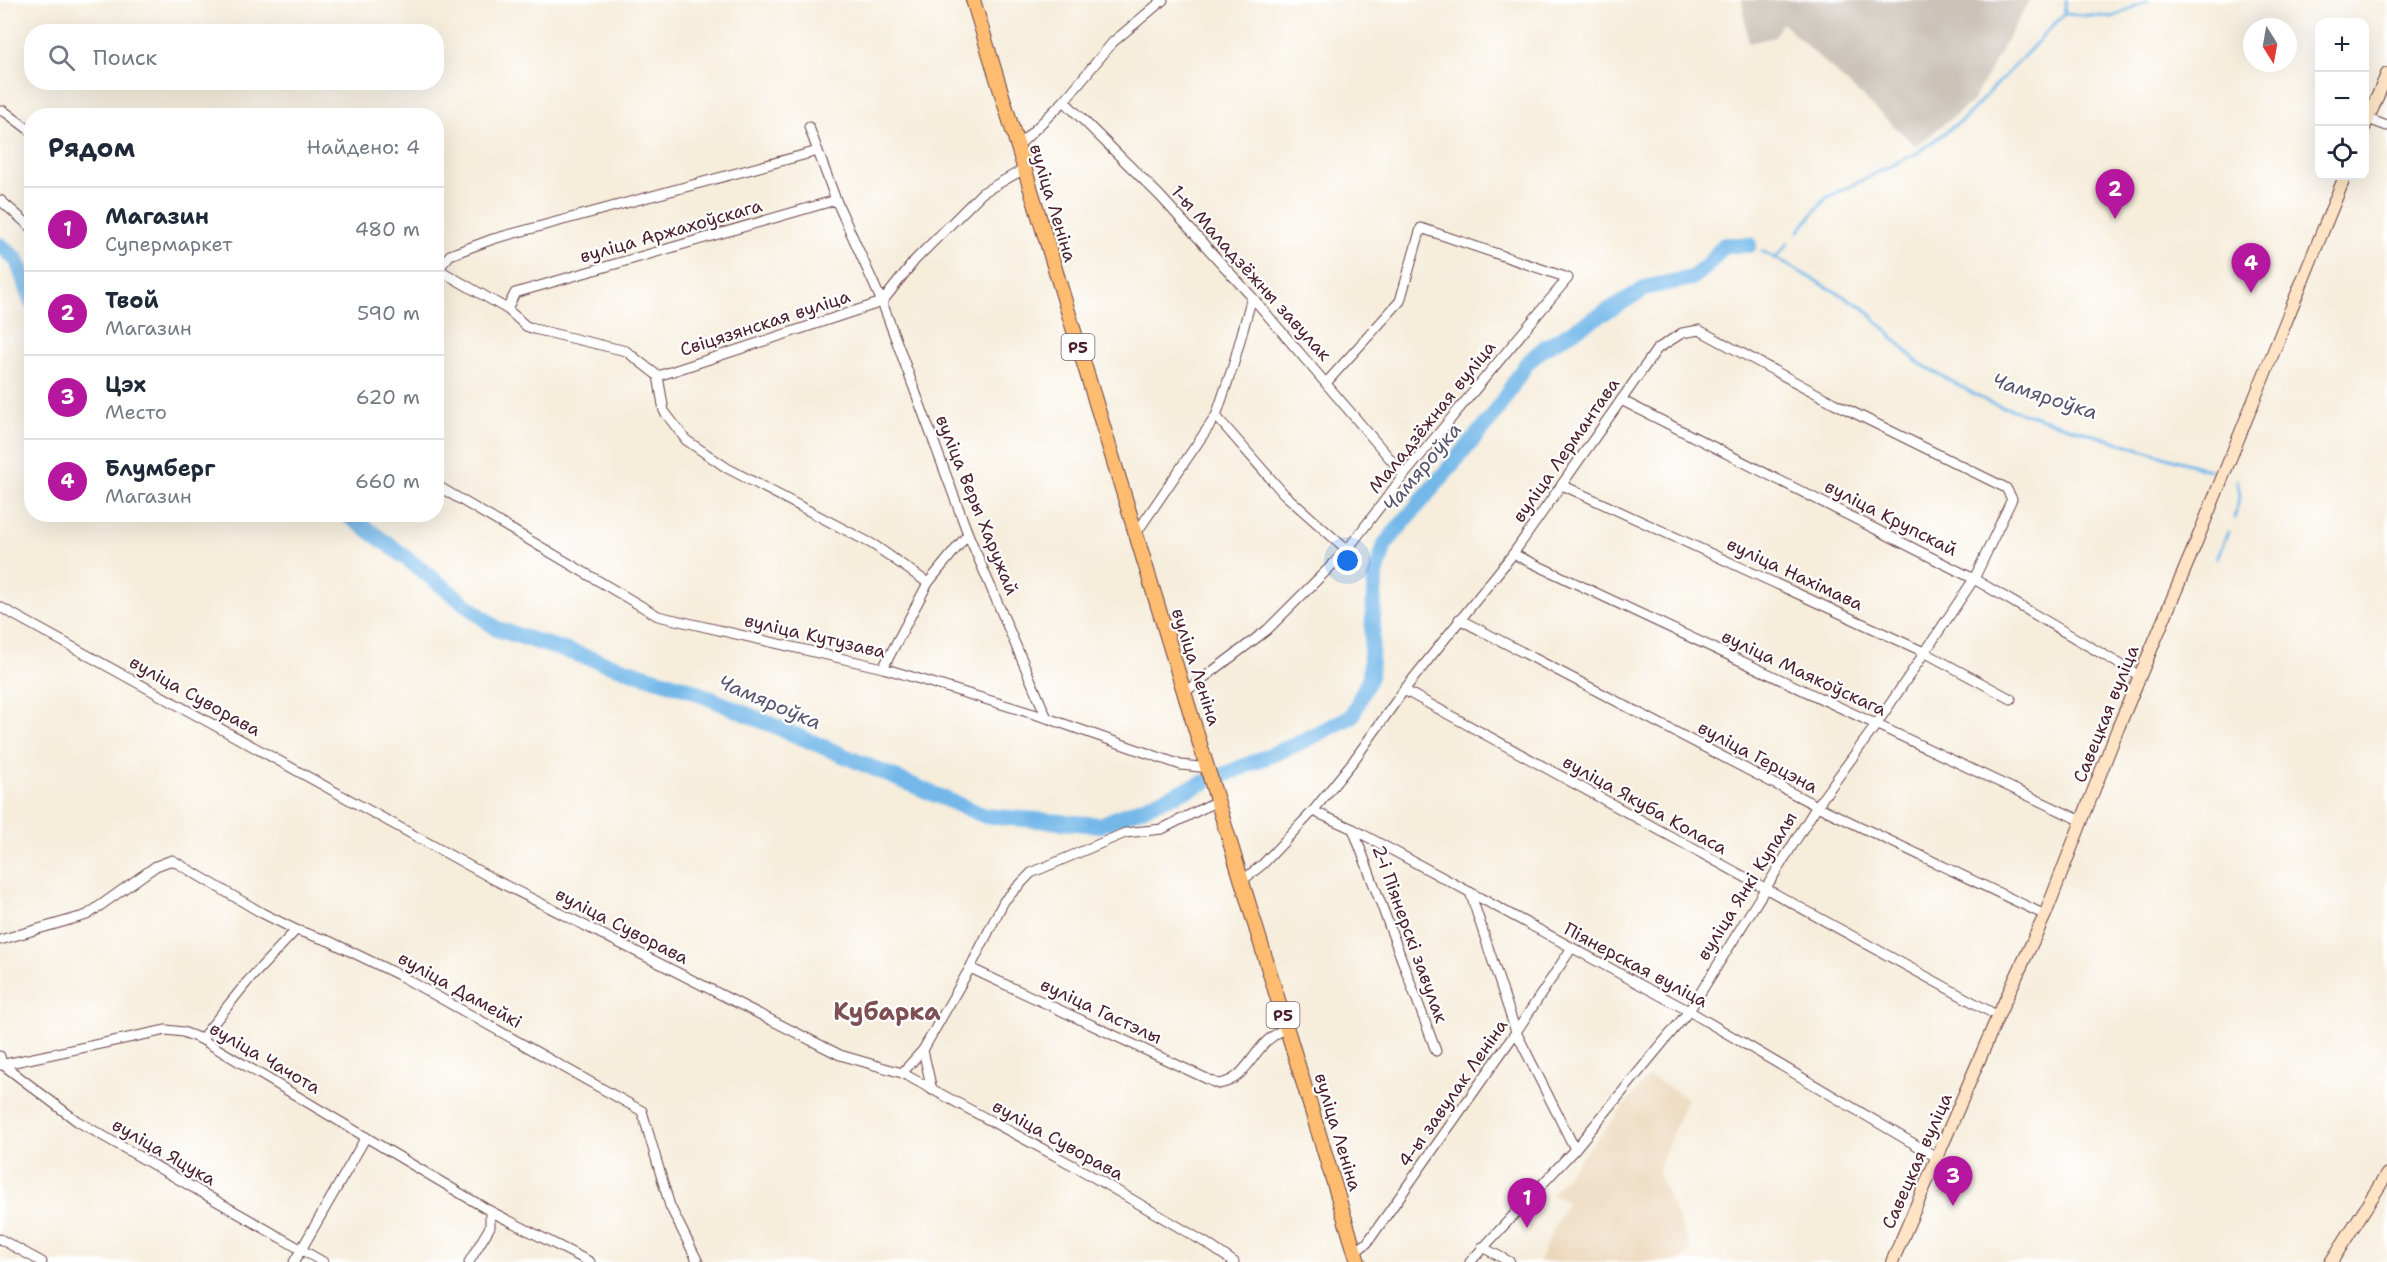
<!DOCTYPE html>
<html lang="ru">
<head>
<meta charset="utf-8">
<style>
  :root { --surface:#fff; --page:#f6f6f7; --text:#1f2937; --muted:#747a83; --line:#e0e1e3; --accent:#b5179e }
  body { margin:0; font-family:"Shantell Sans",sans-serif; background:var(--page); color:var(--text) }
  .controls { position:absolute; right:18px; top:18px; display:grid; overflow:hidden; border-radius:12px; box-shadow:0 6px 24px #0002 }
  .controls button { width:54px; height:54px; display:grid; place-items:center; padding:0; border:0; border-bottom:2px solid var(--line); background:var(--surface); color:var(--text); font:30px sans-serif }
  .compass { position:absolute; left:2243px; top:18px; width:54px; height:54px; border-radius:50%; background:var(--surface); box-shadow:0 6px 24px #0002; rotate:169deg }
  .you { position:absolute; left:1348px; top:561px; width:21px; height:21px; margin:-15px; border:4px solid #fff; border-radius:50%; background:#1a73e8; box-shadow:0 0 0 9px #1a73e833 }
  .badge { display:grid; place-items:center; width:39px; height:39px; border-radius:50%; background:var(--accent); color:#fff; font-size:20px; font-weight:700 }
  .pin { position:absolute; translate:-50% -50px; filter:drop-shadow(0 2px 3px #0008) }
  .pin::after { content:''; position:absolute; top:32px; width:21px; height:18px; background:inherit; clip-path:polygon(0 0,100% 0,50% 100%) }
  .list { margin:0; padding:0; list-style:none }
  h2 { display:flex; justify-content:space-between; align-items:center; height:78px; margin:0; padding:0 24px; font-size:26px }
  h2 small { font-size:20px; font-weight:400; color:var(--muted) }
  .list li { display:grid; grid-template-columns:39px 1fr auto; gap:18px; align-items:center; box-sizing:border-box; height:84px; padding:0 24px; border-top:2px solid var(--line) }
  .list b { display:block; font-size:22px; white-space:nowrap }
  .list p { margin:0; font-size:20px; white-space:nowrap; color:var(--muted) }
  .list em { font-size:20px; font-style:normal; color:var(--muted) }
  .icon { flex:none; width:33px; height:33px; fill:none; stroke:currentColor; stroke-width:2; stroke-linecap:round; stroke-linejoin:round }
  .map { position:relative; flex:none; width:2387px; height:1262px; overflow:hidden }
  .search { position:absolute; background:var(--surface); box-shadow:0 6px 24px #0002; left:24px; top:24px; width:420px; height:66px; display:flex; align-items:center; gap:15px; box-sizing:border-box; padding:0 21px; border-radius:24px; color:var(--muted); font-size:22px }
  .panel { position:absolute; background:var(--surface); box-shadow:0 6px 24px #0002; left:24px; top:108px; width:420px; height:414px; border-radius:24px }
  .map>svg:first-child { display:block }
  .built { fill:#ecd7ba }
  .industrial { fill:#cbc2b8 }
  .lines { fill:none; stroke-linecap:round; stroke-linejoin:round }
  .stream { stroke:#73b8e9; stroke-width:3 }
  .river { stroke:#73b8e9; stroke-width:16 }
  .street-casing { stroke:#643e45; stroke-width:11 }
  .secondary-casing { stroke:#643e45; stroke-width:14 }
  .primary-casing { stroke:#643e45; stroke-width:16 }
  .street { stroke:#fff; stroke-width:9 }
  .secondary { stroke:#fee4c5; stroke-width:12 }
  .primary { stroke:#fdbc6f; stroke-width:14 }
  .labels { text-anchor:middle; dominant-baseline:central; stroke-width:4.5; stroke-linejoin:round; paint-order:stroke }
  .shield { fill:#fff; stroke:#80626b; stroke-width:1.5 }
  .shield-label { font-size:16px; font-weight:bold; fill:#4a1f2b }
  .street-label { font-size:18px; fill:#4a1f2b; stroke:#fff }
  .water-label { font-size:20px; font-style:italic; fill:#58556e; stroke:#fff }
  .district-label { font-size:24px; font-weight:bold; fill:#7e5053; stroke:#fff }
</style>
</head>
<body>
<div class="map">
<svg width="2387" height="1262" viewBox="0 0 2387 1262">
  <rect width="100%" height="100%" fill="#fff"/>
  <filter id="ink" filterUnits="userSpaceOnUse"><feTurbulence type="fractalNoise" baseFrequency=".0167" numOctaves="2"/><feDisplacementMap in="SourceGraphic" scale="12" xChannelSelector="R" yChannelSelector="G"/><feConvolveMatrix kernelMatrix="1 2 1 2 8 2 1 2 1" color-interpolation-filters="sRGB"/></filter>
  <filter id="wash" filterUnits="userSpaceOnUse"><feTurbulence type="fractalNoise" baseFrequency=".008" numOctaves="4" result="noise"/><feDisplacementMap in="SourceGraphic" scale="24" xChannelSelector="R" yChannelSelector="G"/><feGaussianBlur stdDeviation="1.35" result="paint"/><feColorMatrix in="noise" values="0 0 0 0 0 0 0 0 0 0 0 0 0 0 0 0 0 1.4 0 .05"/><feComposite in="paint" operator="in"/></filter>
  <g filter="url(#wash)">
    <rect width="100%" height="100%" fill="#f6eddb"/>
    <polygon class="built" points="1649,1076 1687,1098 1657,1172 1691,1248 1680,1262 1539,1262 1566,1202 1551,1194"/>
    <polygon class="industrial" points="1742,0 2029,0 1972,102 1916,146 1782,23 1775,37 1748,43"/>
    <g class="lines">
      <g class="stream">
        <polyline points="2064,14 2113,17 2148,0"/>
        <polyline points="1798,232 1826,198 1917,153 1965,118 2064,14 2066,0"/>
        <polyline points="1762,251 1863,307 1917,362 1990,403 2212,471"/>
        <polyline points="1775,259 1788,243"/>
        <polyline points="2234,518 2240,495 2237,480"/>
        <polyline points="2217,558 2228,532"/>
      </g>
      <g class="river">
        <polyline points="0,245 17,260 32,303"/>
        <polyline points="346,514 396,550 497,629 688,689 985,816 1100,825 1205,782"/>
        <polyline points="1219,777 1299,743 1352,716 1370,677 1375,578 1385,544 1493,416 1526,364 1544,348 1648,287 1692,278 1707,266 1724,245 1749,245"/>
      </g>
    </g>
  </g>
  <g filter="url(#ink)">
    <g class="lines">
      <g class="street-casing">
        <g id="street">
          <polyline points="1064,101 1160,196 1252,297 1404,475"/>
          <polyline points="0,111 4,111 32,132"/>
          <polyline points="2368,119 2387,126"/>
          <polyline points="809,127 836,200 882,302 968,534 1047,718"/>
          <polyline points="1018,146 1064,101 1113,42 1163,0"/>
          <polyline points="0,200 32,228"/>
          <polyline points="836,200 515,293 507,309 526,326 534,329 626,351 658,376 664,411 686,440 727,468 874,545 928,583"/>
          <polyline points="436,268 507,309"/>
          <polyline points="439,268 450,255 493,239 818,151"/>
          <polyline points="1252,297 1233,366 1216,416 1284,494 1347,550"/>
          <polyline points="658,376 882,302 915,260 982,193 1024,169"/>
          <polyline points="1621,400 1974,579 2140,676"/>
          <polyline points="436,485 658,616 883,668 1047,718 1181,765 1209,768"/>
          <polyline points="1562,485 1924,652 2011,699"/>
          <polyline points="1135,535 1216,416"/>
          <polyline points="1513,554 2082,821"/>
          <polyline points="0,607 495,880 840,1055 902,1073 1078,1168 1206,1243 1234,1262"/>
          <polyline points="1459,619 1817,806 2045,915"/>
          <polyline points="883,668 928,583 968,534"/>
          <polyline points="1404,690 1998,1016"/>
          <polyline points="1185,692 1267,630 1347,550 1404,475 1568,278 1421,228 1400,301 1326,383"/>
          <polyline points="1313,811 1353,829 1689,1011 1938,1158"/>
          <polyline points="1353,829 1436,1051"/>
          <polyline points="1243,880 1263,864 1313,811 1354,760 1404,690 1513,554 1657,349 1682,333 1699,330 1834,403 2006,488 2012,499 1974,579 1876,725 1817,806 1689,1011 1575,1149 1470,1262"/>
          <polyline points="1470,892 1516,1032 1575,1149"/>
          <polyline points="0,940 87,915 156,866 172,860 262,913 296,930"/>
          <path d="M970 968 1218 1084C1242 1081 1249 1060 1264 1044 1270 1037 1279 1032 1287 1027"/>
          <polyline points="201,1039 247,982 296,930 329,941 399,975 642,1111 670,1206 698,1262"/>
          <polyline points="923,1050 932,1090"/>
          <polyline points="0,1056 2,1064 77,1121 323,1262"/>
          <polyline points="0,1065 166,1030 183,1032 201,1039 490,1211 490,1227 469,1262"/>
          <polyline points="902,1073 923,1050 970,968 1004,901 1031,873 1125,833 1162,829 1219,800"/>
          <polyline points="490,1211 590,1262"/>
          <polyline points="0,1239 42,1262"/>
          <polyline points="1482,1247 1510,1262"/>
          <polyline points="1355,1252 1367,1243 1516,1032 1571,949"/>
          <polyline points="294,1262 366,1137"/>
        </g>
      </g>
      <g class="secondary-casing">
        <g id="secondary">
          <polyline points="2364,128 2387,74"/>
          <polyline points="1892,1262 1998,1016 2045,915 2118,728 2195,545 2345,176"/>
          <polyline points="2331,1262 2387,1174"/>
        </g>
      </g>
      <g class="primary-casing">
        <polyline id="primary" points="973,0 1358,1262"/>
      </g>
      <use href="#street" class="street"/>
      <use href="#secondary" class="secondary"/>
      <use href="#primary" class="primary"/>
    </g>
  </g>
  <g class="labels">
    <g class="shield">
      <rect x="1061.5" y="334" width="33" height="26" rx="4.5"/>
      <rect x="1266.5" y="1002" width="33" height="26" rx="4.5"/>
    </g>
    <g class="shield-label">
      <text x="1078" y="347">Р5</text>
      <text x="1283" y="1015">Р5</text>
    </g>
    <g class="street-label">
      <text transform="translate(1053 203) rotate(73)">вуліца Леніна</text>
      <text transform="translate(671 231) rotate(-16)">вуліца Аржахоўскага</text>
      <text transform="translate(1251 273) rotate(48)">1-ы Маладзёжны завулак</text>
      <text transform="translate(765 323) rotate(-18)">Свіцязянская вуліца</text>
      <text transform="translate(1432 417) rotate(-51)">Маладзёжная вуліца</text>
      <text transform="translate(1566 450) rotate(-55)">вуліца Лермантава</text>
      <text transform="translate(977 505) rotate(68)">вуліца Веры Харужай</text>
      <text transform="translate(1891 518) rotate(27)">вуліца Крупскай</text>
      <text transform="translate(1795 574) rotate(25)">вуліца Нахімава</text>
      <text transform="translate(815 636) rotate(13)">вуліца Кутузава</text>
      <text transform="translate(1196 667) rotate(72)">вуліца Леніна</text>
      <text transform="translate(1804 673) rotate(25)">вуліца Маякоўскага</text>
      <text transform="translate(195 696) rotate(29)">вуліца Суворава</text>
      <text transform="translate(2106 714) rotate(-68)">Савецкая вуліца</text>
      <text transform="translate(1758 757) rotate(28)">вуліца Герцэна</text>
      <text transform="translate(1645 805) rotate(29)">вуліца Якуба Коласа</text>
      <text transform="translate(1747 886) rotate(-58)">вуліца Янкі Купалы</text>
      <text transform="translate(622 926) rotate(27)">вуліца Суворава</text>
      <text transform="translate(1410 934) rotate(70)">2-і Піянерскі завулак</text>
      <text transform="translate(1636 965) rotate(28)">Піянерская вуліца</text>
      <text transform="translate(460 990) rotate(29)">вуліца Дамейкі</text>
      <text transform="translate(1101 1011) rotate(25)">вуліца Гастэлы</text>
      <text transform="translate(265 1058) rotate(30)">вуліца Чачота</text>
      <text transform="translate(1453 1093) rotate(-55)">4-ы завулак Леніна</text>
      <text transform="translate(1338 1132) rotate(73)">вуліца Леніна</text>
      <text transform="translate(1058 1140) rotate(29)">вуліца Суворава</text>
      <text transform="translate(164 1152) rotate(30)">вуліца Яцука</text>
      <text transform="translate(1917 1161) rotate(-66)">Савецкая вуліца</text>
    </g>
    <g class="water-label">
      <text transform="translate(2045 396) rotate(18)">Чамяроўка</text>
      <text transform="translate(1422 467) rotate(-50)">Чамяроўка</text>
      <text transform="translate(770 702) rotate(23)">Чамяроўка</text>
    </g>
    <g class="district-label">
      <text x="887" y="1012">Кубарка</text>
    </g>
  </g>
</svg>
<div class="controls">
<button>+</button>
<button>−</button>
<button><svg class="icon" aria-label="locate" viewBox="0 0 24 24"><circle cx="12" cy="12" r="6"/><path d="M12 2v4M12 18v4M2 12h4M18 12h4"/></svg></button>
</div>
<svg class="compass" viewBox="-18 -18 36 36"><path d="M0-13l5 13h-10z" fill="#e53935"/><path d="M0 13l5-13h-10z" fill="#747a83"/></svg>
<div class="you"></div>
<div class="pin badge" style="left:1527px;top:1228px">1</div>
<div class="pin badge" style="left:2115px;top:219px">2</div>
<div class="pin badge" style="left:1953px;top:1206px">3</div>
<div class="pin badge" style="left:2251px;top:293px">4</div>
<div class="search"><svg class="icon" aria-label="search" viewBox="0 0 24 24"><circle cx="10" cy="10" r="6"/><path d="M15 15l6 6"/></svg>Поиск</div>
<section class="panel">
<h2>Рядом<small>Найдено: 4</small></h2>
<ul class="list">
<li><span class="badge">1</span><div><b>Магазин</b><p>Супермаркет</p></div><em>480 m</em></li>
<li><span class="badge">2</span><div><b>Твой</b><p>Магазин</p></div><em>590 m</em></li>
<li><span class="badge">3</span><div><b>Цэх</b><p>Место</p></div><em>620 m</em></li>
<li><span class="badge">4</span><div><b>Блумберг</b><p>Магазин</p></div><em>660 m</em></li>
</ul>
</section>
</div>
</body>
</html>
